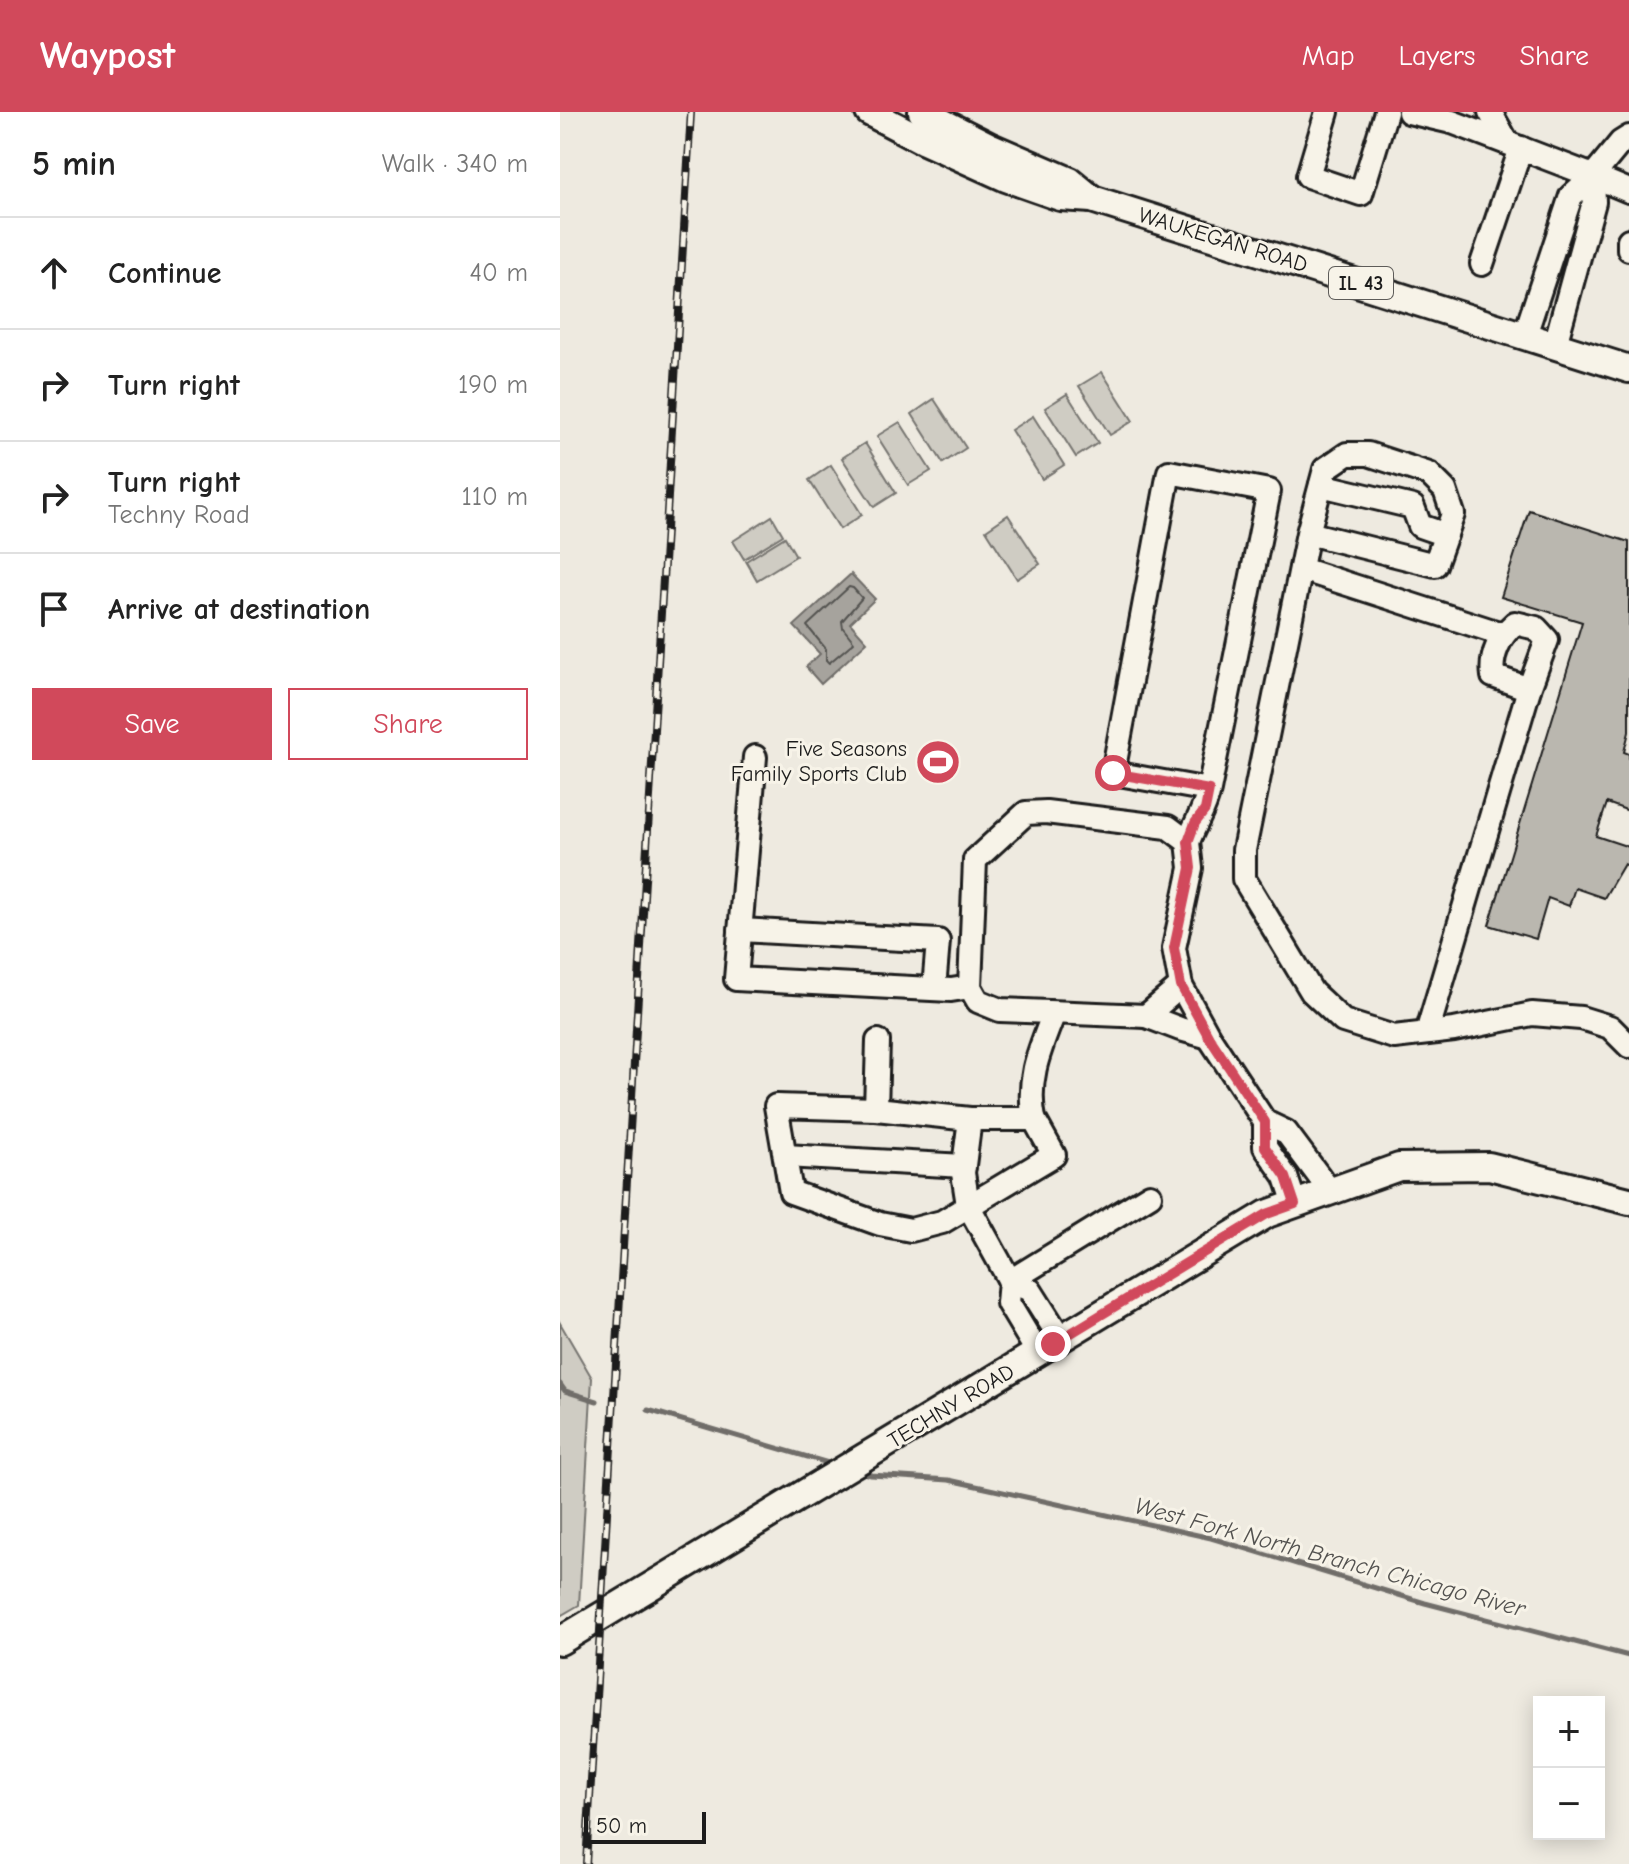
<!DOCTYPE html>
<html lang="en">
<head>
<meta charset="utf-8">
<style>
  :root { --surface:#fff; --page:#f6f6f6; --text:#222; --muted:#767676; --line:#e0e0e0; --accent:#d1495b }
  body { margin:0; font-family:"Comic Neue",sans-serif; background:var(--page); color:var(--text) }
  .controls { position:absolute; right:24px; bottom:24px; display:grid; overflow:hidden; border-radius:0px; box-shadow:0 4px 20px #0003 }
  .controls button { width:72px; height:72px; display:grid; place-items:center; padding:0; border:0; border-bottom:2px solid var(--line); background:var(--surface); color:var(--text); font:40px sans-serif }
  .scale { position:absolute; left:24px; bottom:20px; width:122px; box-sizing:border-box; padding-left:8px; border:4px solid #1c1c1c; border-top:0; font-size:22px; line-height:28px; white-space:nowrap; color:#1c1c1c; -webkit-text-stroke:6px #f7f3e8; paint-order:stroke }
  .stop { position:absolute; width:24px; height:24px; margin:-18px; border:6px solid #d1495b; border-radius:50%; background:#fff }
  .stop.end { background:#d1495b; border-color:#fff; box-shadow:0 2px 8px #0008 }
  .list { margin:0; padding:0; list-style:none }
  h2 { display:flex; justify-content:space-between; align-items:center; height:104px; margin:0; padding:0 32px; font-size:34px }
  h2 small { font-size:26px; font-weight:400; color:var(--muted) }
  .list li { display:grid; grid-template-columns:52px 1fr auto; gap:24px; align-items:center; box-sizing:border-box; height:112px; padding:0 32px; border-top:2px solid var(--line) }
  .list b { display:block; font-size:30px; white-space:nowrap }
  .list p { margin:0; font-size:26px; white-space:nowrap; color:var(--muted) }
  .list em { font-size:26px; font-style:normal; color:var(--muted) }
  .actions { display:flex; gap:16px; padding:24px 32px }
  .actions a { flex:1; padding:18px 0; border:2px solid var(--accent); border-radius:0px; text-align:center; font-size:28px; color:var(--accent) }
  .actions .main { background:var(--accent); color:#fff }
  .icon { flex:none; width:44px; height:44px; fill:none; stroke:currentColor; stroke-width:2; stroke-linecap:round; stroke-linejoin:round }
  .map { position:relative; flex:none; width:1069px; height:1752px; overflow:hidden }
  header { display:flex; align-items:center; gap:48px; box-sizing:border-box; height:112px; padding:0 40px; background:var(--accent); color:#fff }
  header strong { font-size:38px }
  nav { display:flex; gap:44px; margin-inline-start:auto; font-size:28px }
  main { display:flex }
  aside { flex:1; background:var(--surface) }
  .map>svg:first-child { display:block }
  .green { fill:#cfccc3; stroke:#767470; stroke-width:2 }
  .water { fill:#a6a39d; stroke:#6f6d69; stroke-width:2 }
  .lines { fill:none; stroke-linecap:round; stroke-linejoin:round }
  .shore { stroke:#535250; stroke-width:2 }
  .stream { stroke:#6f6d69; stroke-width:5 }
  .building { fill:#bab7af; stroke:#1c1c1c; stroke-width:2 }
  .minor-casing { stroke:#1c1c1c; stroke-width:28 }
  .major-casing { stroke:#1c1c1c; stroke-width:32 }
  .minor { stroke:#f7f3e8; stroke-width:22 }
  .major { stroke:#f7f3e8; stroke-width:26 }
  .rail-casing { stroke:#1c1c1c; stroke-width:8 }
  .rail { stroke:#f7f3e8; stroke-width:5; stroke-dasharray:15; stroke-linecap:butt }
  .route { stroke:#d1495b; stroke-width:10 }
  .labels { text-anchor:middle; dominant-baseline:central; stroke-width:6; stroke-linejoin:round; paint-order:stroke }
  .shield { fill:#f7f3e8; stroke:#5e5c59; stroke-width:2 }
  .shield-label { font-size:20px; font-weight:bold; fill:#1c1c1c }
  .street-label { font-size:22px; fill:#1c1c1c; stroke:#f7f3e8 }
  .poi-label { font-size:22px; fill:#1c1c1c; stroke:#f7f3e8; text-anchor:end }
  .water-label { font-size:24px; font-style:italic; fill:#535250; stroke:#f7f3e8 }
</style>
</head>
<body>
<header>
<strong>Waypost</strong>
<nav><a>Map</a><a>Layers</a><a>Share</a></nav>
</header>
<main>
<aside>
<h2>5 min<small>Walk · 340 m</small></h2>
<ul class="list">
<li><svg class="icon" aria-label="ahead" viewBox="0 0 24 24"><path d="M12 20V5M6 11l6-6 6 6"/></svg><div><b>Continue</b></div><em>40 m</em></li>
<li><svg class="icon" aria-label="right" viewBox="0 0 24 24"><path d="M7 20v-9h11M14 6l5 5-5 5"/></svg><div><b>Turn right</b></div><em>190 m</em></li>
<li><svg class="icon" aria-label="right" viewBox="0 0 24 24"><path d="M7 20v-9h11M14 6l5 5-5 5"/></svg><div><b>Turn right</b><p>Techny Road</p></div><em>110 m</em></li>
<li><svg class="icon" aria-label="arrive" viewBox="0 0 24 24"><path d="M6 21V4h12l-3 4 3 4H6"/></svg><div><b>Arrive at destination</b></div></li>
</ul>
<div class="actions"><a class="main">Save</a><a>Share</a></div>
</aside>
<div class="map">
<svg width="1069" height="1752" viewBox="0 0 1069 1752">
  <rect width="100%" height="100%" fill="#eeeae0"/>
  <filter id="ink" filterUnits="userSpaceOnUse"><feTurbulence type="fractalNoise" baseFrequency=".0125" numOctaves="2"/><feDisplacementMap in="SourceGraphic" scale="16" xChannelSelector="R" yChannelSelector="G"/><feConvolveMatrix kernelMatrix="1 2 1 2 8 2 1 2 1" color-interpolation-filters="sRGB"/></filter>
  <g filter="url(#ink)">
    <g class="green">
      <polygon points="542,260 573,309 550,323 519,274"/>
      <polygon points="507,282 538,331 516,345 485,296"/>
      <polygon points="374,287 406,336 383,351 352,302"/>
      <polygon points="473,304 504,353 482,367 451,318"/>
      <polygon points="340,310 371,359 348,373 317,324"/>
      <polygon points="305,331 336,381 314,395 282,346"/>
      <polygon points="271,353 302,403 280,417 249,368"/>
      <polygon points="448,403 480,452 457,467 426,418"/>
      <polygon points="212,404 223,423 184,447 173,429"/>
      <polygon points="225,425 236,444 197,468 186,449"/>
      <polygon points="0,1211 32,1266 19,1493 0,1504"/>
    </g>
    <polygon class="water" points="291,462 315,487 290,511 307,530 261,572 246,555 260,542 234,514"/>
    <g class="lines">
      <polygon class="shore" points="289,475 293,476 302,486 282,509 283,516 294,530 269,551 266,548 266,537 247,514"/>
      <g class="stream">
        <polyline points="0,1272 5,1279 37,1289"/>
        <polyline points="88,1298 275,1353"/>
        <polyline points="300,1360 311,1363 389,1368 651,1426 865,1491 1069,1544"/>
      </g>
    </g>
    <polygon class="building" points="969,398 1069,430 1069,620 1064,640 1069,642 1069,699 1047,691 1036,724 1069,735 1069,754 1064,752 1044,786 1015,776 1009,794 988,786 976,827 929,813 1022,510 941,485"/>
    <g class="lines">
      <g class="minor-casing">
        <g id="minor">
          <polyline points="767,0 748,64 801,82 826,0"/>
          <polyline points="849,0 892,10 1033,64 1061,30 1069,25"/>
          <polyline points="930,0 947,30"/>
          <polyline points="1033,64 1069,79"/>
          <polyline points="1069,128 1069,137"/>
          <polyline points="922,152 961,36"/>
          <polyline points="965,223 1011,84 1033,64 1034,90 995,233"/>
          <polyline points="761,373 853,395 860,414 886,423"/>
          <polyline points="748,421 875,453 893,402 885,378 869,362 808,342 787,342 765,357 748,421 684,738 684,767 752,880 783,909 834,925 894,918 972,902 1021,906 1050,915 1069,934"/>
          <polyline points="741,457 942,522"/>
          <path d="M955 511 976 516 987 528 969 577 933 564C930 543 940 524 955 511Z"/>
          <polyline points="195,645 176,867 391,878 410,875"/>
          <path d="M628 730C635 711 645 698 649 678L709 379 609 360 553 661 649 678"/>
          <polyline points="180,818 378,829 374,877"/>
          <polyline points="621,874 586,904 620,917 649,925"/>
          <polyline points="586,904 440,898 418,889 410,875 415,748 466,701 486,700 608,715 628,730 631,756 614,836 621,874 649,925 705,1010"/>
          <polyline points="867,921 969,577"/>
          <polyline points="316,997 410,1007 474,1007 494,1043 382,1110 351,1118 320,1112 231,1080 216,994 316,997 318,929"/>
          <polyline points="410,1007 403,1061 408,1093 450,1169 470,1178 501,1227"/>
          <path d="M474 1007C466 967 480 937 494 901"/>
          <polyline points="225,1044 404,1054"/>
          <polyline points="735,1092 726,1065 705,1035 705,1010 726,1020 770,1079"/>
          <polyline points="450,1169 590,1083"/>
          <polyline points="450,1169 448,1191 478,1241"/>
        </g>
      </g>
      <g class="major-casing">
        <g id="major">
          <polyline points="309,0 364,29 446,66 500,85 532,87 1069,257"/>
          <polyline points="362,0 431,35 510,69 532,87"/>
          <polyline points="0,1529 707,1102 839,1055 929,1054 1069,1089"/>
        </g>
      </g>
      <use href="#minor" class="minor"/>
      <use href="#major" class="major"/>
      <g class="rail-casing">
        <polyline id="rail" points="26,1752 131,0"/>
      </g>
      <use href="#rail" class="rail"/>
    </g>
  </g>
  <g class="lines" filter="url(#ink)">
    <polyline class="route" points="493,1232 707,1102 735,1092 726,1065 705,1035 705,1010 649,925 621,874 614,836 631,756 628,730 635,711 645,698 649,678 553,661"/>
  </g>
  <defs>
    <g id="stadium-disc" transform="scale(2.3)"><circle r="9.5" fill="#d1495b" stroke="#f7f3e8"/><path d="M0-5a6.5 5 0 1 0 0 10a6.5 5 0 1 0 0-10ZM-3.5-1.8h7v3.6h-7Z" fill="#fff"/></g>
  </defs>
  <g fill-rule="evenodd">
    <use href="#stadium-disc" x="378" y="650"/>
  </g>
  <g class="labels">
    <rect class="shield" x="769" y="155" width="64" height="32" rx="6"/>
    <g class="shield-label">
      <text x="801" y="171">IL 43</text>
    </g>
    <g class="street-label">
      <text transform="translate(663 128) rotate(17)">WAUKEGAN ROAD</text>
      <text transform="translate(391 1294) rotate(-31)">TECHNY ROAD</text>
    </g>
    <g class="poi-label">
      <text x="347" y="637">Five Seasons<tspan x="347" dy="25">Family Sports Club</tspan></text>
    </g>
    <g class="water-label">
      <text transform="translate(770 1445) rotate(15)">West Fork North Branch Chicago River</text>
    </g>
  </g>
</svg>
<div class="controls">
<button>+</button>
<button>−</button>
</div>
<div class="scale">50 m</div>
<div class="stop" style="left:553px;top:661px"></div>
<div class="stop end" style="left:493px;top:1232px"></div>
</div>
</main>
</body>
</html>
